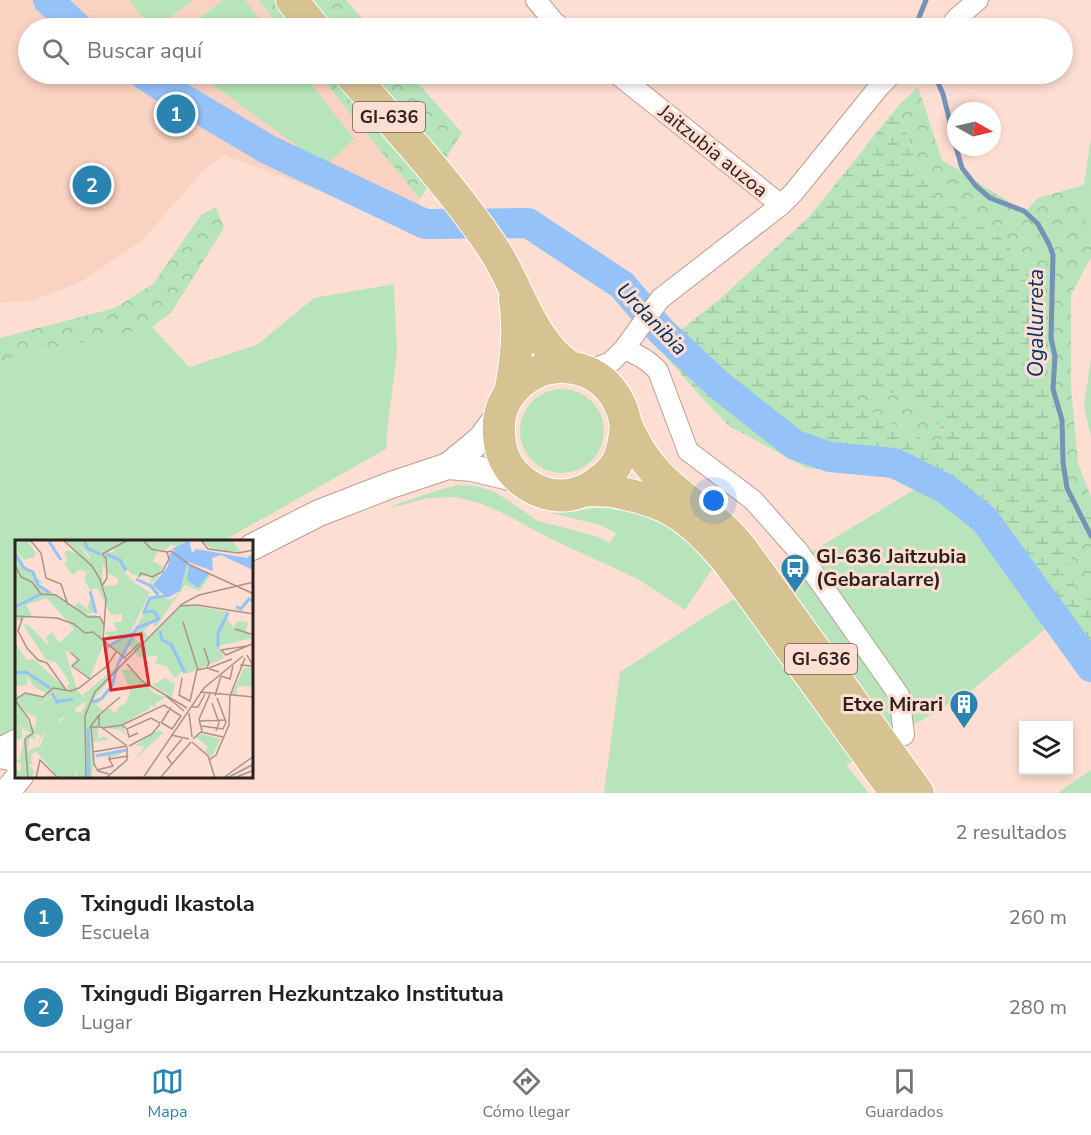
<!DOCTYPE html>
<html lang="es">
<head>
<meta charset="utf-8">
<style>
  :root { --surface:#fff; --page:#f2f2f2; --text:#202124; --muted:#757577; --line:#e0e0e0; --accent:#2a84b2 }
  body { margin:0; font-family:"Nunito Sans",sans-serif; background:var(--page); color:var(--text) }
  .controls { position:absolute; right:18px; bottom:18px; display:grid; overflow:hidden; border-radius:0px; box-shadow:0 3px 9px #0003 }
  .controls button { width:54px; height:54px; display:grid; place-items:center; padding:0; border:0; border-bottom:2px solid var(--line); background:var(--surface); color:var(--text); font:30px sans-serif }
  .compass { position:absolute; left:947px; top:102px; width:54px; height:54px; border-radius:50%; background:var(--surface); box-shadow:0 3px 9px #0003; rotate:98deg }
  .you { position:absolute; left:714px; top:501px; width:21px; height:21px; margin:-15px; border:4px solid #fff; border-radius:50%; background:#1a73e8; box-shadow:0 0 0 9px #1a73e833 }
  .badge { display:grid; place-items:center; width:39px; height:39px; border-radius:50%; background:var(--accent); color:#fff; font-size:20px; font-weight:700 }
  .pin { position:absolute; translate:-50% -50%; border:3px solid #fff; box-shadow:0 2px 6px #0006 }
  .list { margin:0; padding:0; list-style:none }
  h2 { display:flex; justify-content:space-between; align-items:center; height:78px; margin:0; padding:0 24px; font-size:26px }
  h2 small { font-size:20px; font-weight:400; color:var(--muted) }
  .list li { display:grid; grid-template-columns:39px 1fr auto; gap:18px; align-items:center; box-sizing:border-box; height:90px; padding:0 24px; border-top:2px solid var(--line) }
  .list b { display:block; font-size:22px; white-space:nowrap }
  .list p { margin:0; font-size:20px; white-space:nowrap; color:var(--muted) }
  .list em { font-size:20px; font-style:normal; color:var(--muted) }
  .icon { flex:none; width:33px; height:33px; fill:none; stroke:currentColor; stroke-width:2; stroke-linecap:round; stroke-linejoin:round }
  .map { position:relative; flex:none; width:1091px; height:793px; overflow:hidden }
  .search { position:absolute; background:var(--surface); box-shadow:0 3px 9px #0003; left:18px; right:18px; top:18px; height:66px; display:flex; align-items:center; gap:15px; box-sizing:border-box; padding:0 21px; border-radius:33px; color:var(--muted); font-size:22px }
  .sheet { height:258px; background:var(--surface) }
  nav { display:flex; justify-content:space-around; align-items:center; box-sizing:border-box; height:84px; border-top:2px solid var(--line); background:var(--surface); font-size:16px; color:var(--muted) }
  nav a { display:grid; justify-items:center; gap:3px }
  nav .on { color:var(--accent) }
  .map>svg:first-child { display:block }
  .built { fill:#fad2c2 }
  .green { fill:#b7e4ba }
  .forest { fill:url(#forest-crowns) }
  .wetland { fill:url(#wetland-marsh); fill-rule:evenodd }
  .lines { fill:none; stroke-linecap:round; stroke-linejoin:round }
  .stream { stroke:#7592b7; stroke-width:5 }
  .river { stroke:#94c2f9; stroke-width:30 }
  .minor-casing { stroke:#bc9e92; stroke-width:22 }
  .tertiary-casing { stroke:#bc9e92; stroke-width:28 }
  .primary-casing { stroke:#fff; stroke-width:34 }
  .minor { stroke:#fff; stroke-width:20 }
  .tertiary { stroke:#fff; stroke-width:26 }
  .primary { stroke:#d7c291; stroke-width:32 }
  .labels { text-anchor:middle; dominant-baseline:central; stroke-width:6; stroke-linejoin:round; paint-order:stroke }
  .shield { fill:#feded2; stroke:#6c5a54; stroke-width:1.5 }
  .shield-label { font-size:18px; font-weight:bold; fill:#2e221e }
  .street-label { font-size:20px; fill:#2e221e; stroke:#feded2 }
  .poi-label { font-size:20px; font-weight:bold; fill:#2e221e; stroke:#feded2; text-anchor:start }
  .water-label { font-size:21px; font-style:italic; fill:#013262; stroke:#feded2 }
  .inset-river { fill:none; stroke:#94c2f9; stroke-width:3 }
  .inset-road { fill:none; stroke:#ab938a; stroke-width:1.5 }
  .view { fill:#d62828; fill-opacity:0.15; stroke:#d62828; stroke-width:3 }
  .inset-edge { fill:none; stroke:#2e221e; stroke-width:3 }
</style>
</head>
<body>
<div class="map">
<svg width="1091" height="793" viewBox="0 0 1091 793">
  <defs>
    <pattern id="forest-crowns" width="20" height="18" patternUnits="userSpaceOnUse" patternTransform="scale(1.5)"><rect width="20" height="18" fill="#b7e4ba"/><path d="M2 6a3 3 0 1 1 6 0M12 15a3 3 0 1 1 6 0" fill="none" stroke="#9ec39f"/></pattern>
    <pattern id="wetland-marsh" width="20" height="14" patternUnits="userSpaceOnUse" patternTransform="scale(1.5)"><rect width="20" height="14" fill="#b7e4ba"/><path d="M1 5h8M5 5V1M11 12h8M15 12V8" fill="none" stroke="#9ec39f"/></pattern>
  </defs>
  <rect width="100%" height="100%" fill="#feded2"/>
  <polygon class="built" points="0,0 258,0 282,28 28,28 28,74 318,74 420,199 408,223 224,155 202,172 142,241 81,282 31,301 0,303"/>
  <g class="green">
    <polygon points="129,0 193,0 156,28 152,28"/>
    <polygon points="223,0 245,0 267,28 187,28"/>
    <polygon points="198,74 303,74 354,139 325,166"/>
    <polygon points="1091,137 1091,246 1081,205"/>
    <polygon points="394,284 397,353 388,424 386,449 223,541 16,541 16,717 0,724 0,361 152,327 189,367 257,345 314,298"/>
    <polygon points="1091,358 1091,438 1084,406"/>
    <circle cx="562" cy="431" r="42"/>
    <polygon points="457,485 477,486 497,493 538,521 596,536 610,543 616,533 600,525 551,513 570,512 596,508 620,509 643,515 667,526 693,547 712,569 685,610 638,579 551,539 505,514 479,503 455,497 428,498 399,506 387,508 429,493"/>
    <polygon points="922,485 983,536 1049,626 972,690 846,765 869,793 604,793 620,672 714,611"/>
    <polygon points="1091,770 1091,793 1058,793"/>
  </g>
  <g class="forest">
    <polygon points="258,0 346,0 371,28 282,28"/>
    <polygon points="318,74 410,74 462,133 420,199"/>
    <polygon points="918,87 942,160 1025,212 1038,198 1084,185 1082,205 1091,246 1091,257 1071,295 1071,387 1078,463 1091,497 1091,601 1080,598 1066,568 1083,533 1061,450 1053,387 1036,356 1041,309 1018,261 1005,240 940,203 916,162 898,106"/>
    <polygon points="216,207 224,228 171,313 152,327 0,361 0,338 115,308 154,283 201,215"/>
    <polygon points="860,386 875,386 920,406 944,433 942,441 925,440 902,429 868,410 852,394"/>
    <polygon points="16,717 16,734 0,742 0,724"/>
  </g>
  <path class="wetland" d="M898 106 916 162 940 203 1005 240 1018 261 1041 309 1036 356 1053 387 1061 450 1083 533 1066 568 1080 598 1091 601V676L1049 626 983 536 922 485 918 483 857 472 807 468 729 426 705 401 661 351 687 325 721 298 810 216ZM860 386H875L920 406 944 432 942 440H925L902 429 868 410 852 394Z"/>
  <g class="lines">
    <g class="stream">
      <polyline points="918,28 918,20 926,0"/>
      <polyline points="934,74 943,94 956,146"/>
      <polyline points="956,147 962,168 976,186 990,198 1024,211 1038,224 1049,244 1053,255 1051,338 1055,356 1053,389 1062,420 1063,462 1067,488 1091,536"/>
    </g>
    <g class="river">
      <polyline points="48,0 78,28"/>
      <polyline points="143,74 163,87 267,149 425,224 528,223 622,285 662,332 719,385 795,445 830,457 894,463 946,489 985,520 1091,667"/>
    </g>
    <g class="minor-casing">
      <g id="minor">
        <polyline points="536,0 554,22 562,28"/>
        <polyline points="949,28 957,18 978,0"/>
        <polyline points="617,74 781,205"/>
        <path d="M624 349C637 354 649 360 658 371L688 451 753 500 798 551 899 695 904 735"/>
        <polyline points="580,369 595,368 611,362 624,349 660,299 781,205 794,192 879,87 892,74"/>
        <polyline points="0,758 10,760 16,763"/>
      </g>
    </g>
    <g class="tertiary-casing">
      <g id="tertiary">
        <polyline points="448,466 472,468 522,480"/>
        <polyline points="252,547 319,513 391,485 448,466 469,449 482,438 500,413"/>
        <polyline points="0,751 16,743"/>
        <polyline points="6,793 20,776"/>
      </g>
    </g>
    <g class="primary-casing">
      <g id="primary">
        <polyline points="292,0 314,28"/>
        <path d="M350 74C399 129 452 186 493 248 514 280 524 318 549 348 554 355 562 361 569 367"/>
        <path d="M510 394C516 361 520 330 515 298"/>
        <path d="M586 490C617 472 623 460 626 424"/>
        <path d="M896 793 727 560C707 537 684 512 654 502 640 497 624 493 609 491 602 490 594 490 587 490 581 491 575 494 569 495 537 499 504 475 500 443 497 425 499 406 512 391 524 377 540 368 559 367 586 366 609 380 620 405 624 412 624 420 627 427 634 442 642 457 653 469 671 491 698 507 719 525 727 532 734 540 741 548L918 793"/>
      </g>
    </g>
    <use href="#minor" class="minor"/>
    <use href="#tertiary" class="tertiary"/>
    <use href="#primary" class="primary"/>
  </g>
  <defs>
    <g id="bus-pin" transform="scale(1.5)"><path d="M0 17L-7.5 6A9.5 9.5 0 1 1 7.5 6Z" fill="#2a84b2" stroke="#feded2"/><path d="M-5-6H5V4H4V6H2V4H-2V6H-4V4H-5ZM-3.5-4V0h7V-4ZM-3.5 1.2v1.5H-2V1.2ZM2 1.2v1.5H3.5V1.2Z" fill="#fff"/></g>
    <g id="building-pin" transform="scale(1.5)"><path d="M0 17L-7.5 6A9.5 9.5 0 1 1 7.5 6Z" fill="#2a84b2" stroke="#feded2"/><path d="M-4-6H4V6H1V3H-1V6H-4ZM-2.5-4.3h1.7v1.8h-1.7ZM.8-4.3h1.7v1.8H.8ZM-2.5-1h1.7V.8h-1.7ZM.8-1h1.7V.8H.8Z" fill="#fff"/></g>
  </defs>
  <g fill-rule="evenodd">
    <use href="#bus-pin" x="795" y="568"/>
    <use href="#building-pin" x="964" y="704"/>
  </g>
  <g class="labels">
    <g class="shield">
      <rect x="353" y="102" width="72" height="30" rx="4.5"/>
      <rect x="785" y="644" width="72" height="30" rx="4.5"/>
    </g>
    <g class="shield-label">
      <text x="389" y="117">GI-636</text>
      <text x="821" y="659">GI-636</text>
    </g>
    <g class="street-label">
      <text transform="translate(713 151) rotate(39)">Jaitzubia auzoa</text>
    </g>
    <g class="poi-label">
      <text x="816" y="556">GI-636 Jaitzubia<tspan x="816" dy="23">(Gebaralarre)</tspan></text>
      <text x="943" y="704" text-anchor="end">Etxe Mirari</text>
    </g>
    <g class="water-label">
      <text transform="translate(652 319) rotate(46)">Urdanibia</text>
      <text transform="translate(1036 323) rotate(-90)">Ogallurreta</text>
    </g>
  </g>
  <g transform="translate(15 540)">
    <rect width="238" height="238" fill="#feded2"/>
    <path d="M0 0H12L21 13 19 17 9 20 0 8ZM49 0H173L174 4 165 9 156 4 151 10 144 9 138 21 148 27 138 45 145 52 144 54 137 46 140 39 135 45 127 44H134L137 37 118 35 98 9 83 14 63 4 79 26 88 18 87 46 102 45 104 39 92 33 90 16H94L102 19 108 35 135 53 115 93 94 98 90 92 102 91 98 82H107V74L96 75 82 48 75 50 69 39 72 32 64 30 58 35 49 24 53 20 49 14 52 10 60 13ZM186 0H217L226 12 198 10ZM0 24 16 33 23 47 30 50 0 65ZM173 24 195 36 184 51 170 45 140 88 138 83 165 51ZM36 52 86 84 88 105 75 138 57 125 62 118 50 110 62 150 72 161 60 168 61 173 66 172 68 195 69 233 63 238 49 197 37 219 26 214 25 207 31 190 54 189 61 199 63 178 51 176 20 190 21 177 12 173 42 153 16 127 24 138 21 139 0 113V103L12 120 19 119 52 150 54 143 49 133 40 122 31 120 7 83 15 86 34 106 31 97 37 92 44 103 59 89 32 58ZM167 64 215 72 211 77 218 88 222 81 233 82 231 91 238 98 203 106 209 118 172 134 170 129 160 138 151 126 140 123 143 116 124 117 113 104 119 97 126 105 131 100 122 91 124 87 137 83 129 91 134 98ZM238 127V147L226 146 222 148 221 156 217 154 229 128ZM115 129 139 153 151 157 140 164 142 167 134 166V169L107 184 94 186 84 174 95 168 99 173 89 180 104 175 102 168 111 163 115 152 107 130ZM150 138 160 144 157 157 138 145ZM0 161 10 175 16 189 0 186ZM144 190 148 193 117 222 130 207 120 205ZM186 194 206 199 196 218 190 211 193 207 181 197Z" fill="#b7e4ba"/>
    <path d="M70 1 83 14 102 11 118 35 112 29 110 33 118 40 108 35 102 19 95 16H90V27L86 23 87 18 79 27 72 22 75 16 63 4ZM0 8 10 27 28 43 21 44 16 33 9 34 0 24ZM30 50 36 52 32 58 11 65 17 75 5 81 0 78V65ZM77 56 81 71 74 74 66 73 70 75H81L89 82 85 99 86 84 69 82 59 68 63 62 75 71 72 67ZM0 113 20 139 23 138 15 125 43 151 12 173 0 161V152L1 151 2 156 15 153 28 157 31 153 19 147 12 135V145L0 146ZM100 128 103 129 78 160 91 157 81 165 89 171 83 173 89 179 104 170V175L89 181 94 186 107 184 112 197 106 190 83 187V199L89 196 95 200 77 202 79 215 112 211 100 216H80L76 238H63L64 233H69L65 176 72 161 68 155ZM52 176 63 177 62 199 54 189 31 190 21 205 26 195 19 194 21 199 15 198 12 211 25 206 26 214 37 219 38 209 49 195 58 216 61 238H39L42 236 21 211 16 215 17 223H21L14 225 20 232 16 238H1L0 228 5 232 6 224 0 221 1 218 4 221 10 195 16 193 6 189 8 198 1 200 0 186 10 189 18 186 20 190 42 179 48 185 46 180Z" fill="#b7e4ba"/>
    <path d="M146 55 153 60 158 57 152 70 145 78 141 74V79L132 81H140L124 87 108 117 95 107 104 99 117 95 137 57Z" fill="#b7e4ba"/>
    <path d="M175 4 177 13 181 9 232 18 235 15 238 17V30L206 15 197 18 198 31 173 22 165 51 152 58 138 45 153 26 155 13ZM174 26 194 34 183 48 172 40Z" fill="#94c2f9"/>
    <path class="inset-river" d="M33 0 46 20M69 0 72 8 85 14M158 10 175 2M0 14 9 28 18 32 23 45 35 53M91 14 105 20 111 31M121 39 136 46 143 55M75 51 81 73M0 67 26 54M221 67 226 69 234 59 238 61M145 91 147 100 156 104 170 133M88 104 92 107 121 91M203 107V93L213 73M0 133 11 132 35 148M37 153 42 162 58 159M77 162 86 159 97 146 103 124 122 88 144 79 139 71 129 72 135 58 150 56M73 189 74 238M81 216 111 210"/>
    <path class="inset-road" d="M15 0 26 13 31 38 46 44 53 65M128 0 136 9 152 12M186 0 193 9 223 13 239 10M49 1 77 26 85 39 91 59 88 100M0 25 6 37 17 42 26 54 41 55 73 77H85L89 85M124 37 126 33 137 37 147 32 154 19 152 12 156 11 175 25 239 54M87 46 92 38 91 18 87 14 113 0M164 66 182 65 239 74M0 76 42 78 59 84 70 93 78 92 111 119M8 76 3 91 12 108 23 120 32 123 51 150M168 82 183 130M220 89 239 95M232 106 206 110 211 115 239 103M189 108 194 123 192 128M56 113 64 120 57 126 75 139M110 117 125 103M112 124 127 141 172 168M225 125 238 126 232 115M194 128 217 119M206 136 215 139 218 126M185 152 239 157M164 155 175 161 182 130 192 128 204 132M151 156 169 171M164 156 167 138M200 156 206 136M0 160 10 153 28 157 38 148 56 151 64 148 92 126 101 112M0 160 14 179 18 193 10 199 13 238M197 163 204 183 201 191M177 167H183L190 154M174 173 177 197M84 175 76 186 79 224 83 231 94 234M184 181 210 180M146 183 156 167M107 185 112 189 136 178 145 183M84 186V175L105 157M187 186 208 189 211 182 202 158M74 187H86L112 206M87 188 107 185 149 165 166 176 157 189 147 183M112 189 114 197 123 193M186 192 208 197M156 195 174 199M178 199 187 191 184 179 195 154M177 202 193 216 200 238M114 206 137 194 145 184M78 212 112 206M95 216 94 219 113 216M194 220 201 215 214 185 215 156 230 118M157 224 152 217 167 199M82 230 98 226 94 219M21 238 25 220 43 238M71 238 70 176 80 152 167 64 184 55 239 42M91 238 112 220V207M128 238 189 148 228 116M145 238 176 202M208 238 239 216M212 238 239 224M219 238 239 230"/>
    <path class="view" d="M126 94 134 145 96 150 89 99Z"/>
    <rect width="238" height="238" class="inset-edge"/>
  </g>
</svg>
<div class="controls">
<button><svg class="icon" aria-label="layers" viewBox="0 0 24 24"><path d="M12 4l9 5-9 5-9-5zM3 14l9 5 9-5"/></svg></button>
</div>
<svg class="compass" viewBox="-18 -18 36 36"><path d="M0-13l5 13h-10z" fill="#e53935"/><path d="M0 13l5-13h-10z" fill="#757577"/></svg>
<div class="you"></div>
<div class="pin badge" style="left:176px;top:114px">1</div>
<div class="pin badge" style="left:92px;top:185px">2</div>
<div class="search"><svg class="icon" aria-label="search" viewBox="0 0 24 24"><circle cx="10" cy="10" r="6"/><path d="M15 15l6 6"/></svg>Buscar aquí</div>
</div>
<section class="sheet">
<h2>Cerca<small>2 resultados</small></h2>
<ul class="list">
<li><span class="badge">1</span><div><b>Txingudi Ikastola</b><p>Escuela</p></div><em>260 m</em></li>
<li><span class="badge">2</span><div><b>Txingudi Bigarren Hezkuntzako Institutua</b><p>Lugar</p></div><em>280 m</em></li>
</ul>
</section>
<nav>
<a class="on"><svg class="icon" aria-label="map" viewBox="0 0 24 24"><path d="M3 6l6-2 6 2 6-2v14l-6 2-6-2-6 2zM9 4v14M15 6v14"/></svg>Mapa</a>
<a><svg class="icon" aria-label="directions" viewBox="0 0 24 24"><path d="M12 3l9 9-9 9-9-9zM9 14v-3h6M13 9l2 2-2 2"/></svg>Cómo llegar</a>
<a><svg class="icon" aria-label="saved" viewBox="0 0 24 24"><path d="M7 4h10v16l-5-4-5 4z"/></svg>Guardados</a>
</nav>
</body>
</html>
